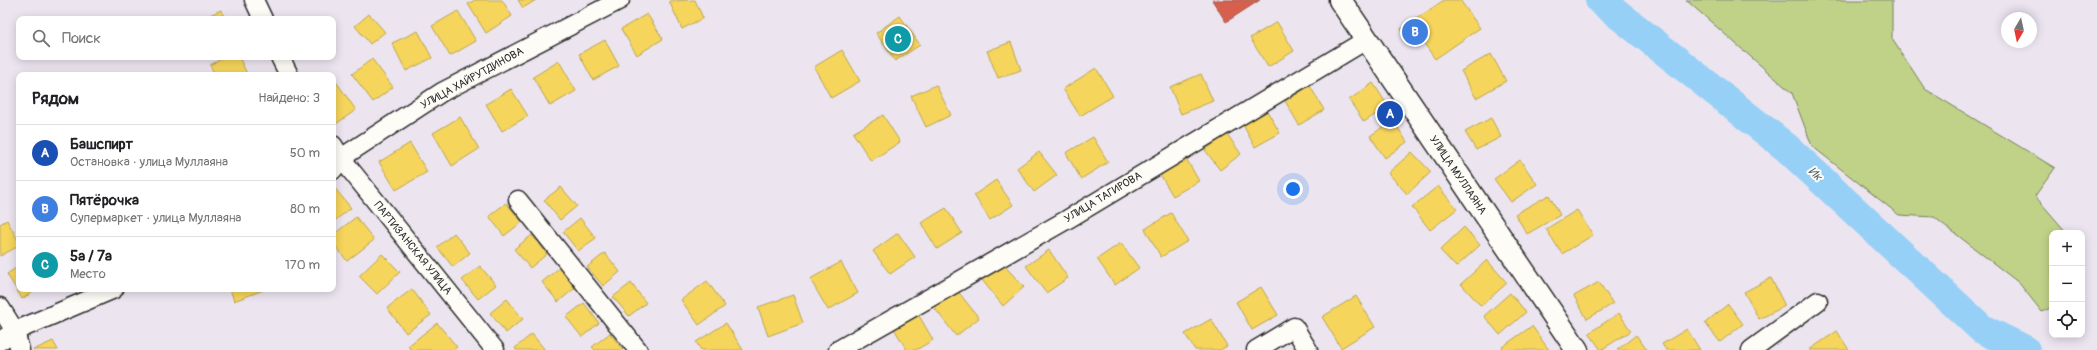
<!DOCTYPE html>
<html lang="ru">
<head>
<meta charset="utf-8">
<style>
  :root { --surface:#fff; --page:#f6f6f6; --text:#202124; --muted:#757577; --line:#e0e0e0; --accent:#ea580c }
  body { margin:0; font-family:Pangolin,sans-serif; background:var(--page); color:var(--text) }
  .controls { position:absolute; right:12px; bottom:12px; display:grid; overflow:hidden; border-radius:8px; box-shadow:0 2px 10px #0003 }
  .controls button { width:36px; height:36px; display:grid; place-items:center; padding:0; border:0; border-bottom:1px solid var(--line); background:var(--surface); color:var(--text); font:20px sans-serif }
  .compass { position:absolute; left:2001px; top:12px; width:36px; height:36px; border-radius:50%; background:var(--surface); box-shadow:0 2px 10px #0003; rotate:189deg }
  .you { position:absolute; left:1293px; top:189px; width:14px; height:14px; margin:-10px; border:3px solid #fff; border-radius:50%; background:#1a73e8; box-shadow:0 0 0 6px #1a73e833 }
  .badge { display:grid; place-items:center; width:26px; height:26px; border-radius:50%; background:var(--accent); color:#fff; font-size:13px; font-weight:700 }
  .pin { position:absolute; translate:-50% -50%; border:2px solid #fff; box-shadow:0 1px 4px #0006 }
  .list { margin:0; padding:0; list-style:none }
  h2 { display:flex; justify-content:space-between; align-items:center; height:52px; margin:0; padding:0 16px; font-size:17px }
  h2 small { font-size:13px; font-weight:400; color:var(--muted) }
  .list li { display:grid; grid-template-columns:26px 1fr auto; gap:12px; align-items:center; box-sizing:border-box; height:56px; padding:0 16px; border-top:1px solid var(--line) }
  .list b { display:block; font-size:15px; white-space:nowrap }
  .list p { margin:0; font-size:13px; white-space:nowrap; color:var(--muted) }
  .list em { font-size:13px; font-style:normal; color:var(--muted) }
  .icon { flex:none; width:22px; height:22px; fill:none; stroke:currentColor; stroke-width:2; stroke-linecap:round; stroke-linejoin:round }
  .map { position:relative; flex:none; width:2097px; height:350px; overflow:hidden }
  .search { position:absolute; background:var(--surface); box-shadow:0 2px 10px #0003; left:16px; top:16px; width:320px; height:44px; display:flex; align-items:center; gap:10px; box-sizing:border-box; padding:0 14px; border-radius:8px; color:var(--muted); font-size:15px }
  .panel { position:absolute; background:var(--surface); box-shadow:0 2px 10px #0003; left:16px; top:72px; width:320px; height:220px; border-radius:8px }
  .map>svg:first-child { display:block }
  .green { fill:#c0d288; stroke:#767e5a }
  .homes { fill:#f6d55c; stroke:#b9a24d }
  .shops { fill:#d6604d; stroke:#a35043 }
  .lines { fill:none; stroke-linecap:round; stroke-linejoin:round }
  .river { stroke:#97d0f6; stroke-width:30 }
  .street-casing { stroke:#2b2b2b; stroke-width:21 }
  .secondary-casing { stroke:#2b2b2b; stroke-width:25 }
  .street { stroke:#fdfcf7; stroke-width:18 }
  .secondary { stroke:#fdfcf7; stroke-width:22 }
  .labels { text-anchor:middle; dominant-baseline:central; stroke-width:4; stroke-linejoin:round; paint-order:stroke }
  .street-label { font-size:11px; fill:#2b2b2b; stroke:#fdfcf7 }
  .water-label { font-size:12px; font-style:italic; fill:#4b5d68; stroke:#fdfcf7 }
</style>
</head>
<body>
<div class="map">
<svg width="2097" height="350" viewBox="0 0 2097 350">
  <rect width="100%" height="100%" fill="#ece5f0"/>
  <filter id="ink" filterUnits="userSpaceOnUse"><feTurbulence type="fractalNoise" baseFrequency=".025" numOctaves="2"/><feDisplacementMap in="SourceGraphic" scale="8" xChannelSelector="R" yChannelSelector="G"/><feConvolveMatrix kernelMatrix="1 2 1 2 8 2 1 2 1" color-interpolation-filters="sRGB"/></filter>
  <g filter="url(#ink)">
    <polygon class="green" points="1686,0 1892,0 1892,39 1925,89 2055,168 2035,196 2067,233 2052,233 2052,307 2042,312 2019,283 1934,217 1899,215 1812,146 1792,93"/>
    <g class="homes">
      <polygon points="475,0 502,0 512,16 486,33 468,4"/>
      <polygon points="518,0 536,0 523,8"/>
      <polygon points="695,0 703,18 682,29 669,1"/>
      <polygon points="1444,0 1460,0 1480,28 1435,59 1419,36 1410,42 1401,29"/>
      <polygon points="221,10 225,19 201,19"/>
      <polygon points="458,11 476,41 450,56 432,26"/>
      <polygon points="369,14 385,32 370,44 355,26"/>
      <polygon points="647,14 663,39 637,55 621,29"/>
      <polygon points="900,16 920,45 895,61 876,33"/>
      <polygon points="1277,22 1294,51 1268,67 1250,38"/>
      <polygon points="418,31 432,58 406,71 392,43"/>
      <polygon points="605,40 619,66 593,80 579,54"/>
      <polygon points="1011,42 1021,70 998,78 987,51"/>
      <polygon points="842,50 860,81 831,98 814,67"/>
      <polygon points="1491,54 1506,81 1476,98 1461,71"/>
      <polygon points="225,57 239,57 247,74 215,75 210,65"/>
      <polygon points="372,59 393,87 373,102 352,74"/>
      <polygon points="559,61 576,91 550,106 533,77"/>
      <polygon points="1096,68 1113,96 1080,116 1063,89"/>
      <polygon points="1201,74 1213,101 1181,114 1170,87"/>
      <polygon points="337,83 356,110 333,126 333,85"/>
      <polygon points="1373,83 1388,106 1364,122 1349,100"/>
      <polygon points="936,85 951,115 926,127 911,96"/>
      <polygon points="1310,86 1324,110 1299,125 1285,101"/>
      <polygon points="511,89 528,116 502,131 486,104"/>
      <polygon points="1267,111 1280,133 1255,147 1243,125"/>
      <polygon points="883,115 900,142 871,161 853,133"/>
      <polygon points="460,117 479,149 452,166 433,133"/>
      <polygon points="1491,118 1501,137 1476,150 1465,132"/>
      <polygon points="1393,120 1407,142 1385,158 1370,136"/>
      <polygon points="1227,134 1241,154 1220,170 1205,150"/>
      <polygon points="1093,137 1108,162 1081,179 1066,153"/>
      <polygon points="410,143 427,172 396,190 379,162"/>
      <polygon points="1039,152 1057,175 1034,192 1017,168"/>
      <polygon points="1412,152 1431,172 1407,194 1388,173"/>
      <polygon points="1184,155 1199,181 1173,196 1158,171"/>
      <polygon points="1520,160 1537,184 1511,202 1494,179"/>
      <polygon points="996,180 1013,205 990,220 974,195"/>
      <polygon points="333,186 351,208 333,222"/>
      <polygon points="1438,186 1457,209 1430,230 1412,207"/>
      <polygon points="561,187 577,206 560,220 544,200"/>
      <polygon points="1549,195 1560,215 1527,234 1515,214"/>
      <polygon points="506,203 522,222 504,236 489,216"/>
      <polygon points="946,208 962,233 937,249 921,223"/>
      <polygon points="1577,210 1593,235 1562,254 1546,229"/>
      <polygon points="1171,213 1188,241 1161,257 1145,229"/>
      <polygon points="356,217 374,240 347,261 333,243 333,235"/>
      <polygon points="580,218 596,238 578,251 563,232"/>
      <polygon points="7,220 19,242 19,246 0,256 0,224"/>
      <polygon points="1464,227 1480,245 1456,267 1440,250"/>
      <polygon points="454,233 470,253 453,267 437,247"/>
      <polygon points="898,233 915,257 890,274 873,251"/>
      <polygon points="532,235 547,254 530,268 514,249"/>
      <polygon points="1121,243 1139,268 1115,285 1097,259"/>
      <polygon points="1049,250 1068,278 1046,293 1026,266"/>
      <polygon points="605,253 620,272 603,286 587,267"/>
      <polygon points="382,254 400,272 377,294 359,276"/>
      <polygon points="1487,260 1507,283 1481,306 1461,284"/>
      <polygon points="841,262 858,293 828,310 810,279"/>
      <polygon points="1002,263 1024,287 1003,306 982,280"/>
      <polygon points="19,266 19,289 38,289 22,299 7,274"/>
      <polygon points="480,266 496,285 478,299 462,280"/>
      <polygon points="559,268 575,288 558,302 542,282"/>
      <polygon points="1771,278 1785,306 1759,319 1744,292"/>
      <polygon points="707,281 725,306 699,325 681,300"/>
      <polygon points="1599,282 1613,304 1587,319 1574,296"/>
      <polygon points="631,283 646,303 629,316 613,297"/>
      <polygon points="1261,287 1278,315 1252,330 1236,302"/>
      <polygon points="230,289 266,289 234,301"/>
      <polygon points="412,289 431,315 406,333 387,308"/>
      <polygon points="956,289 979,318 956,336 933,306"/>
      <polygon points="1510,293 1526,312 1500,335 1484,316"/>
      <polygon points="793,295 803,323 768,336 758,307"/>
      <polygon points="1356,296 1375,327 1341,348 1322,317"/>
      <polygon points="507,299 523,319 506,333 490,313"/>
      <polygon points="584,303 599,323 582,337 566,317"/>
      <polygon points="1728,304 1743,324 1720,342 1705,323"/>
      <polygon points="917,312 933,340 916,350 907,350 893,327"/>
      <polygon points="1619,313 1631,331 1601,350 1589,333"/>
      <polygon points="1211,319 1227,346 1220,350 1195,350 1185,334"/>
      <polygon points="437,323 457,347 453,350 411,350 408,346"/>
      <polygon points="726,323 743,350 701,350 696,342"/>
      <polygon points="1532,326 1549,350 1504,350 1502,347"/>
      <polygon points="1687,329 1700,350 1666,350 1662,344"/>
      <polygon points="1837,331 1849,350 1809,350"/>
      <polygon points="610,333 623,350 595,350 592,347"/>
      <polygon points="532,334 545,350 516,350 515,348"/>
      <polygon points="1636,335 1647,350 1617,350"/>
      <polygon points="53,341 58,350 33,350"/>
    </g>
    <polygon class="shops" points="1212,0 1260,0 1226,22"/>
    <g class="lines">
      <polyline class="river" points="1600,0 1787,148 1982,329 2025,350"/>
      <g class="street-casing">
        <g id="street">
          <polyline points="254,0 263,19"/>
          <polyline points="280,57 289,75"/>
          <polyline points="333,145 341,158 495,350"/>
          <polyline points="333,170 341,158 442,92 620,0"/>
          <polyline points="518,200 638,350"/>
          <polyline points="0,307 15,331 20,350"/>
          <polyline points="0,341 15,331 114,289"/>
          <polyline points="838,350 1068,219 1366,40"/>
          <polyline points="1256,350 1294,327 1308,350"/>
          <polyline points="1751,350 1818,301"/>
        </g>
      </g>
      <g class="secondary-casing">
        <polyline id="secondary" points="1340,0 1577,350"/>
      </g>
      <use href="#street" class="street"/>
      <use href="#secondary" class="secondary"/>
    </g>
  </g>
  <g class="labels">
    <g class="street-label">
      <text transform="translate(472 78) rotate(-29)">УЛИЦА ХАЙРУТДИНОВА</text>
      <text transform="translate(1458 175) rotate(56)">УЛИЦА МУЛЛАЯНА</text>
      <text transform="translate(1103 197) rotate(-31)">УЛИЦА ТАГИРОВА</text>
      <text transform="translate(413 248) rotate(51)">ПАРТИЗАНСКАЯ УЛИЦА</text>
    </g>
    <g class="water-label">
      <text transform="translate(1815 174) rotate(43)">Ик</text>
    </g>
  </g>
</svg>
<div class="controls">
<button>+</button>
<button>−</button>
<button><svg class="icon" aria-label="locate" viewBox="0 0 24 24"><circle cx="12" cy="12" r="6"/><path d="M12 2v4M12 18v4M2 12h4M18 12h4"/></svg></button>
</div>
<svg class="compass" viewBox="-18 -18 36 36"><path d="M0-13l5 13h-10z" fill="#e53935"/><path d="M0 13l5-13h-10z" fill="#757577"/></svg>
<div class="you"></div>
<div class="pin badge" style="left:1390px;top:114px;background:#1a4fb4">A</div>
<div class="pin badge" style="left:1415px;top:32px;background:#3f7fe0">B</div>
<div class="pin badge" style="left:898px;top:39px;background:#0f9aa8">C</div>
<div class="search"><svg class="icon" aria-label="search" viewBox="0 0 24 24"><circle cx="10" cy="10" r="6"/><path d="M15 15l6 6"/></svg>Поиск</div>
<section class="panel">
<h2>Рядом<small>Найдено: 3</small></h2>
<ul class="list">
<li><span class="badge" style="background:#1a4fb4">A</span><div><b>Башспирт</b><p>Остановка · улица Муллаяна</p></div><em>50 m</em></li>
<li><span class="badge" style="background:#3f7fe0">B</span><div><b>Пятёрочка</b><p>Супермаркет · улица Муллаяна</p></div><em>80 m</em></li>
<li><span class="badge" style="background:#0f9aa8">C</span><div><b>5а / 7а</b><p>Место</p></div><em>170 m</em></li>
</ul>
</section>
</div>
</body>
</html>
